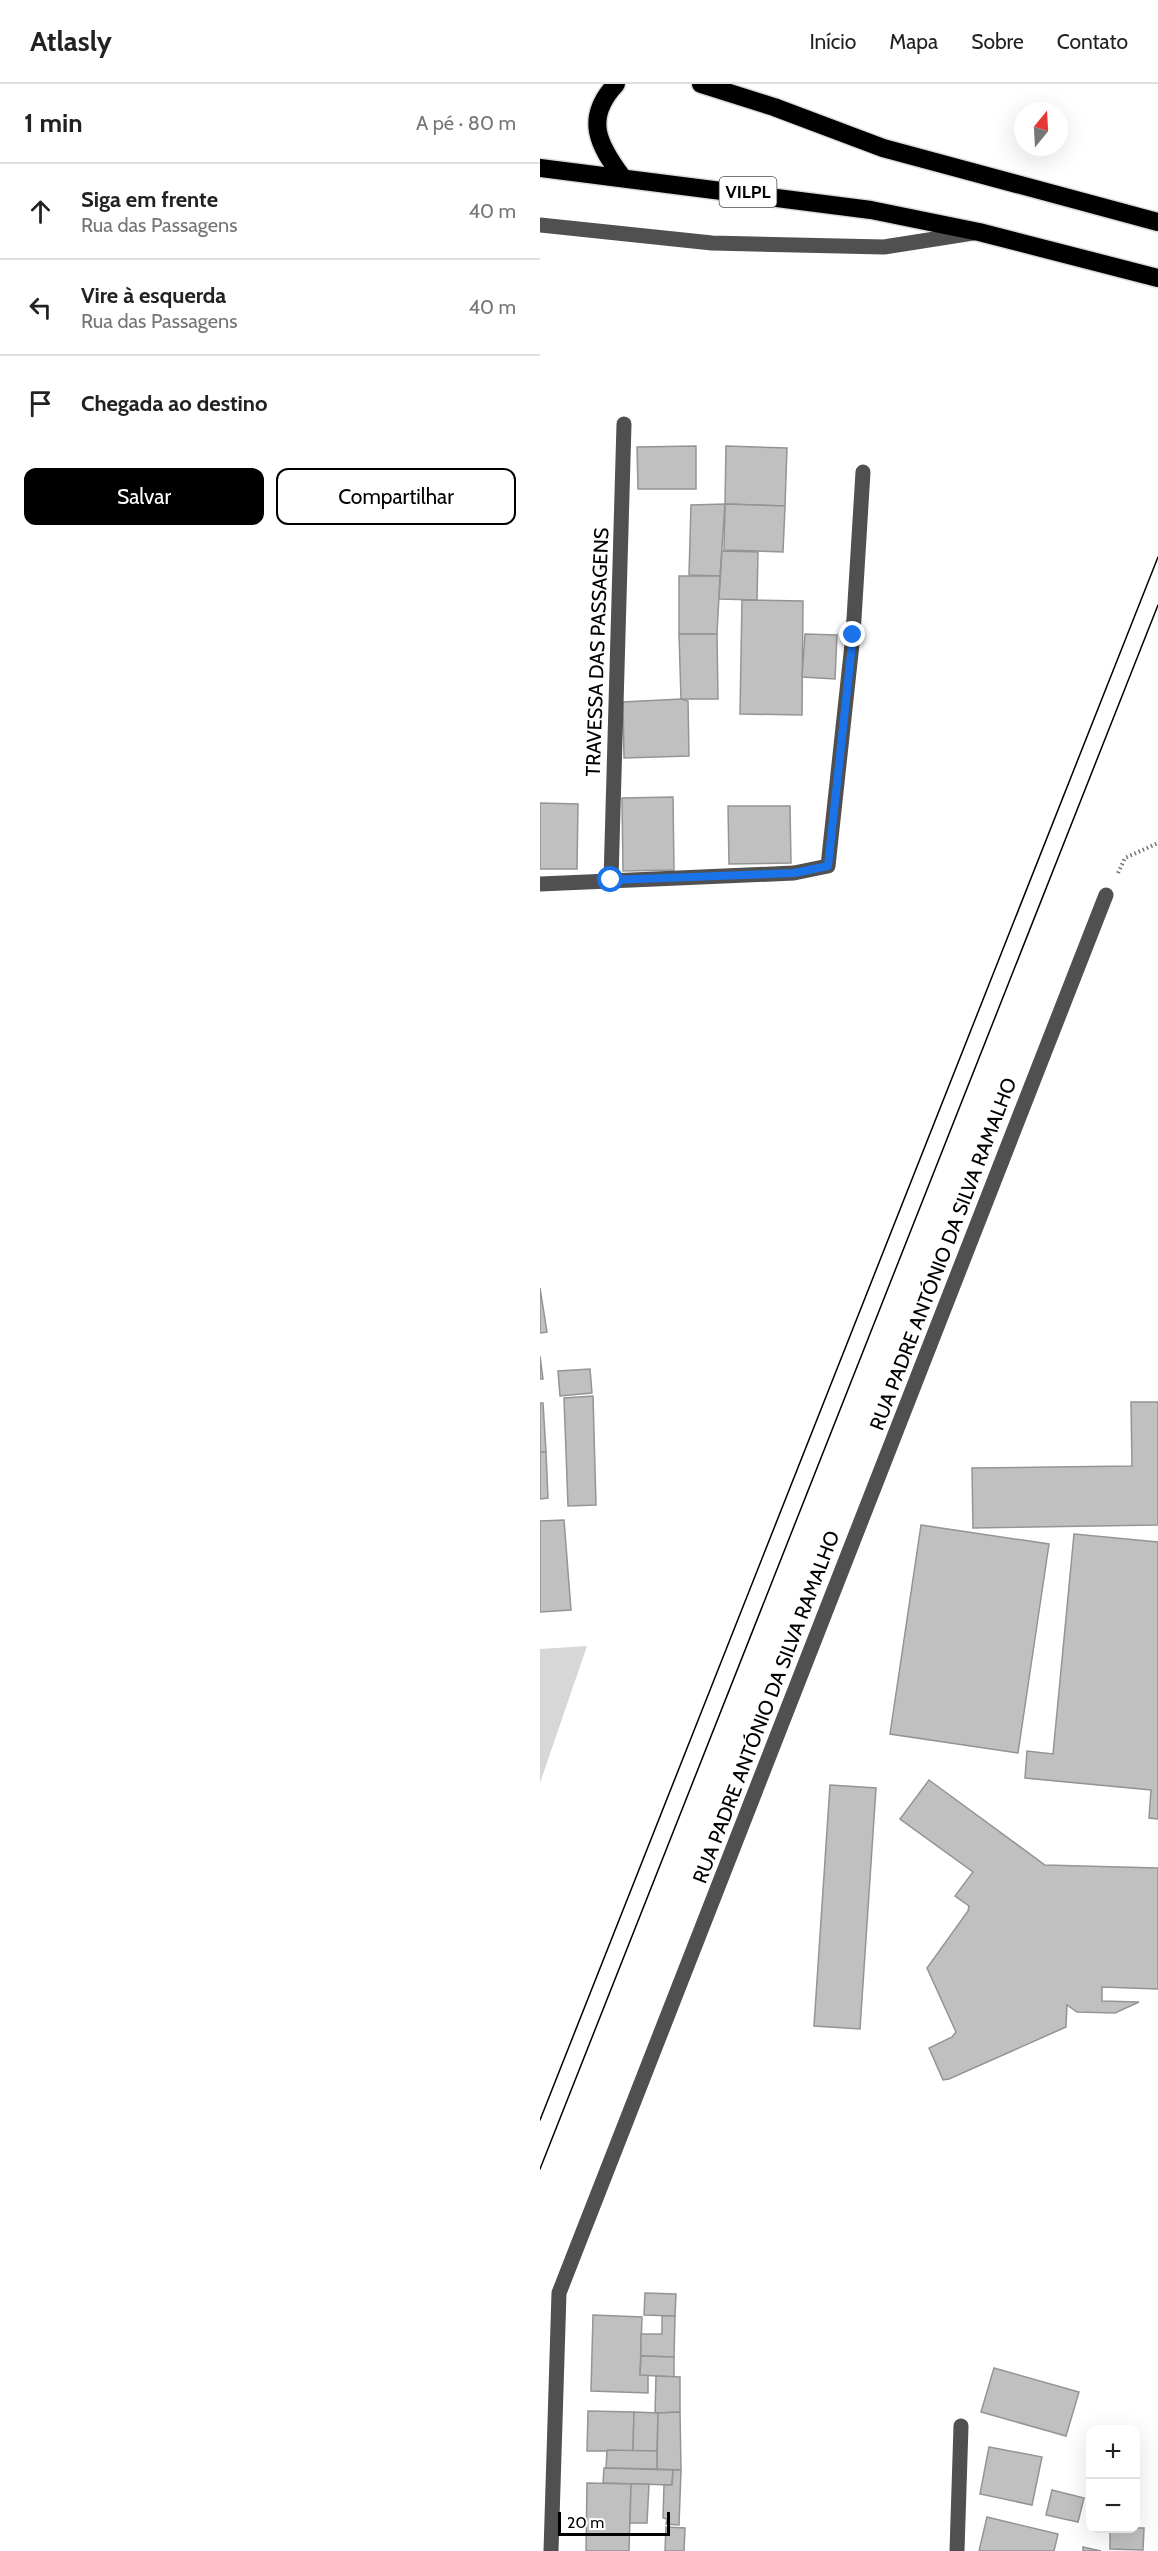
<!DOCTYPE html>
<html lang="pt">
<head>
<meta charset="utf-8">
<style>
  :root { --surface:#fff; --page:#f6f6f6; --text:#222; --muted:#767676; --line:#e0e0e0; --accent:#000 }
  body { margin:0; font-family:Cabin,sans-serif; background:var(--page); color:var(--text) }
  .controls { position:absolute; right:18px; bottom:18px; display:grid; overflow:hidden; border-radius:12px; box-shadow:0 6px 24px #0002 }
  .controls button { width:54px; height:54px; display:grid; place-items:center; padding:0; border:0; border-bottom:2px solid var(--line); background:var(--surface); color:var(--text); font:30px sans-serif }
  .compass { position:absolute; left:474px; top:18px; width:54px; height:54px; border-radius:50%; background:var(--surface); box-shadow:0 6px 24px #0002; rotate:18deg }
  .scale { position:absolute; left:18px; bottom:15px; width:112px; box-sizing:border-box; padding-left:6px; border:3px solid #000; border-top:0; font-size:16px; line-height:21px; white-space:nowrap; color:#000; -webkit-text-stroke:4px #fff; paint-order:stroke }
  .stop { position:absolute; width:18px; height:18px; margin:-14px; border:4px solid #1a73e8; border-radius:50%; background:#fff }
  .stop.end { background:#1a73e8; border-color:#fff; box-shadow:0 2px 6px #0008 }
  .list { margin:0; padding:0; list-style:none }
  h2 { display:flex; justify-content:space-between; align-items:center; height:78px; margin:0; padding:0 24px; font-size:26px }
  h2 small { font-size:20px; font-weight:400; color:var(--muted) }
  .list li { display:grid; grid-template-columns:39px 1fr auto; gap:18px; align-items:center; box-sizing:border-box; height:96px; padding:0 24px; border-top:2px solid var(--line) }
  .list b { display:block; font-size:22px; white-space:nowrap }
  .list p { margin:0; font-size:20px; white-space:nowrap; color:var(--muted) }
  .list em { font-size:20px; font-style:normal; color:var(--muted) }
  .actions { display:flex; gap:12px; padding:18px 24px }
  .actions a { flex:1; padding:14px 0; border:2px solid var(--accent); border-radius:12px; text-align:center; font-size:21px; color:var(--accent) }
  .actions .main { background:var(--accent); color:#fff }
  .icon { flex:none; width:33px; height:33px; fill:none; stroke:currentColor; stroke-width:2; stroke-linecap:round; stroke-linejoin:round }
  .map { position:relative; flex:none; width:618px; height:2467px; overflow:hidden }
  header { display:flex; align-items:center; gap:36px; box-sizing:border-box; height:84px; padding:0 30px; background:var(--surface); border-bottom:2px solid var(--line) }
  header strong { font-size:28px }
  nav { display:flex; gap:33px; margin-inline-start:auto; font-size:21px }
  main { display:flex }
  aside { flex:1; background:var(--surface) }
  .map>svg:first-child { display:block }
  .green { fill:#d7d7d7 }
  .building { fill:#c0c0c0; stroke:#949494; stroke-width:1.5 }
  .lines { fill:none; stroke-linecap:round; stroke-linejoin:round }
  .highway-casing { stroke:#dbdbdb; stroke-width:21 }
  .path { stroke:#727272; stroke-width:4; stroke-dasharray:1.5 3; stroke-linecap:butt }
  .minor { stroke:#505050; stroke-width:15 }
  .highway { stroke:#000; stroke-width:18 }
  .tram { stroke:#000; stroke-width:1.5 }
  .route { stroke:#1a73e8; stroke-width:8 }
  .labels { text-anchor:middle; dominant-baseline:central; stroke-width:6; stroke-linejoin:round; paint-order:stroke }
  .shield { fill:#fff; stroke:#4c4c4c; stroke-width:1.5 }
  .shield-label { font-size:18px; font-weight:bold; fill:#000 }
  .street-label { font-size:20px; fill:#000; stroke:#fff }
</style>
</head>
<body>
<header>
<strong>Atlasly</strong>
<nav><a>Início</a><a>Mapa</a><a>Sobre</a><a>Contato</a></nav>
</header>
<main>
<aside>
<h2>1 min<small>A pé · 80 m</small></h2>
<ul class="list">
<li><svg class="icon" aria-label="ahead" viewBox="0 0 24 24"><path d="M12 20V5M6 11l6-6 6 6"/></svg><div><b>Siga em frente</b><p>Rua das Passagens</p></div><em>40 m</em></li>
<li><svg class="icon" aria-label="left" viewBox="0 0 24 24"><path d="M17 20v-9H6M10 6l-5 5 5 5"/></svg><div><b>Vire à esquerda</b><p>Rua das Passagens</p></div><em>40 m</em></li>
<li><svg class="icon" aria-label="arrive" viewBox="0 0 24 24"><path d="M6 21V4h12l-3 4 3 4H6"/></svg><div><b>Chegada ao destino</b></div></li>
</ul>
<div class="actions"><a class="main">Salvar</a><a>Compartilhar</a></div>
</aside>
<div class="map">
<svg width="618" height="2467" viewBox="0 0 618 2467">
  <rect width="100%" height="100%" fill="#fff"/>
  <polygon class="green" points="47,1562 0,1699 0,1700 0,1565"/>
  <g class="building">
    <polygon points="156,362 156,405 98,405 97,363"/>
    <polygon points="186,362 247,364 245,422 185,420"/>
    <polygon points="185,420 245,422 243,468 184,466"/>
    <polygon points="185,420 180,492 149,491 151,421"/>
    <polygon points="182,467 218,468 217,516 179,515"/>
    <polygon points="139,492 180,492 177,550 139,550"/>
    <polygon points="202,516 263,517 262,631 200,630"/>
    <polygon points="139,550 177,550 178,615 141,615"/>
    <polygon points="265,550 297,551 295,595 262,593"/>
    <polygon points="141,615 148,617 149,672 84,674 83,618"/>
    <polygon points="133,713 134,786 83,787 82,714"/>
    <polygon points="0,719 38,720 37,785 0,785"/>
    <polygon points="188,722 250,722 251,779 189,780"/>
    <polygon points="0,1204 7,1248 0,1249"/>
    <polygon points="0,1272 3,1295 0,1295"/>
    <polygon points="50,1285 52,1309 20,1312 18,1287"/>
    <polygon points="53,1312 56,1421 28,1422 24,1314"/>
    <polygon points="591,1318 618,1318 618,1441 433,1444 432,1384 592,1382"/>
    <polygon points="0,1319 3,1319 6,1368 0,1368"/>
    <polygon points="0,1368 6,1368 8,1414 0,1415"/>
    <polygon points="24,1436 31,1526 0,1528 0,1437"/>
    <polygon points="381,1441 509,1460 478,1669 350,1650"/>
    <polygon points="534,1450 618,1458 618,1735 609,1734 611,1706 485,1694 487,1667 513,1670"/>
    <polygon points="389,1696 505,1781 618,1784 618,1905 562,1903 562,1917 599,1918 575,1929 537,1928 527,1921 526,1943 409,1995 403,1996 389,1964 412,1953 416,1948 387,1884 428,1827 429,1822 415,1812 433,1788 360,1735"/>
    <polygon points="290,1701 336,1704 320,1945 274,1942"/>
    <polygon points="105,2209 136,2210 135,2232 104,2231"/>
    <polygon points="53,2231 102,2233 100,2291 108,2291 108,2309 51,2307"/>
    <polygon points="122,2232 135,2232 134,2273 101,2272 101,2250 122,2250"/>
    <polygon points="101,2272 134,2273 134,2293 100,2291"/>
    <polygon points="454,2284 539,2308 526,2352 441,2328"/>
    <polygon points="116,2292 140,2293 140,2328 115,2329"/>
    <polygon points="48,2327 94,2328 93,2367 47,2367"/>
    <polygon points="94,2328 118,2329 117,2367 93,2367"/>
    <polygon points="140,2328 141,2386 117,2385 118,2329"/>
    <polygon points="449,2363 502,2373 492,2421 440,2410"/>
    <polygon points="67,2366 117,2367 117,2385 66,2384"/>
    <polygon points="64,2384 133,2386 132,2401 63,2399"/>
    <polygon points="133,2386 141,2386 139,2441 126,2440 127,2435 123,2434 124,2401 132,2401"/>
    <polygon points="47,2399 91,2400 89,2467 46,2467"/>
    <polygon points="91,2400 109,2400 107,2439 90,2439"/>
    <polygon points="512,2406 544,2414 538,2438 506,2431"/>
    <polygon points="447,2433 518,2450 514,2467 439,2467"/>
    <polygon points="126,2443 145,2444 144,2467 125,2467"/>
    <polygon points="570,2444 604,2444 603,2466 570,2465"/>
    <polygon points="543,2463 561,2467 543,2467"/>
  </g>
  <g class="lines">
    <g class="highway-casing">
      <g id="highway">
        <path d="M76 0C43 35 59 62 83 94"/>
        <polyline points="161,0 234,23 343,64 618,138"/>
        <polyline points="0,84 331,126 439,148 618,194"/>
      </g>
    </g>
    <polyline class="path" points="578,789 585,774 618,759"/>
    <g class="minor">
      <polyline points="0,141 172,159 344,163 433,149"/>
      <polyline points="71,796 84,340"/>
      <polyline points="0,800 254,789 288,782 313,551 323,388"/>
      <polyline points="11,2467 19,2209 566,811"/>
      <polyline points="417,2467 421,2342"/>
    </g>
    <use href="#highway" class="highway"/>
    <g class="tram">
      <polyline points="0,2036 618,473"/>
      <polyline points="0,2085 618,521"/>
    </g>
  </g>
  <g class="lines">
    <polyline class="route" points="71,796 254,789 288,782 313,551"/>
  </g>
  <g class="labels">
    <rect class="shield" x="179.5" y="93" width="57" height="30" rx="4.5"/>
    <g class="shield-label">
      <text x="208" y="108">VILPL</text>
    </g>
    <g class="street-label">
      <text transform="translate(57 568) rotate(-88)">TRAVESSA DAS PASSAGENS</text>
      <text transform="translate(403 1170) rotate(-69)">RUA PADRE ANTÓNIO DA SILVA RAMALHO</text>
      <text transform="translate(226 1623) rotate(-69)">RUA PADRE ANTÓNIO DA SILVA RAMALHO</text>
    </g>
  </g>
</svg>
<div class="controls">
<button>+</button>
<button>−</button>
</div>
<svg class="compass" viewBox="-18 -18 36 36"><path d="M0-13l5 13h-10z" fill="#e53935"/><path d="M0 13l5-13h-10z" fill="#767676"/></svg>
<div class="scale">20 m</div>
<div class="stop" style="left:71px;top:796px"></div>
<div class="stop end" style="left:313px;top:551px"></div>
</div>
</main>
</body>
</html>
